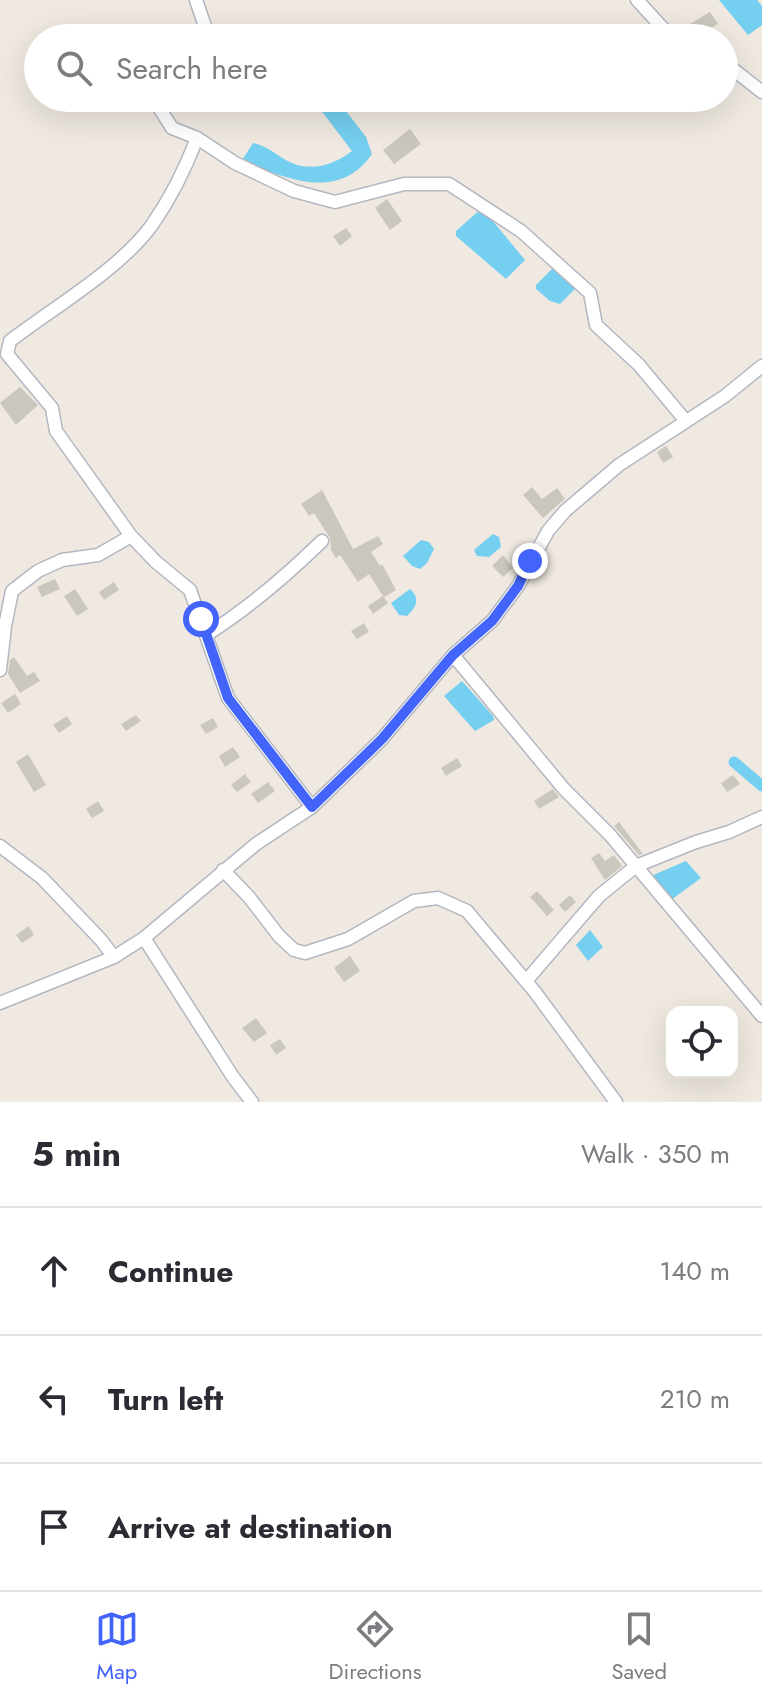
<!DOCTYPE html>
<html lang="en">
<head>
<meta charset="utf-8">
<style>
  :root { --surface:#fff; --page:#f7f7f7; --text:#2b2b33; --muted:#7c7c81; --line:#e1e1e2; --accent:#4264fb }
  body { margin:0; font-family:Jost,sans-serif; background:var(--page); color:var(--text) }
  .controls { position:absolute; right:24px; bottom:24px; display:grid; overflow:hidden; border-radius:16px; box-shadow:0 8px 32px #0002 }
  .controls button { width:72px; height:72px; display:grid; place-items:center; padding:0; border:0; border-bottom:2px solid var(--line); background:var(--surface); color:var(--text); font:40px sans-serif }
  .stop { position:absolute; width:24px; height:24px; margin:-18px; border:6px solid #4264fb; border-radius:50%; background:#fff }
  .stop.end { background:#4264fb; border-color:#fff; box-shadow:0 2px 8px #0008 }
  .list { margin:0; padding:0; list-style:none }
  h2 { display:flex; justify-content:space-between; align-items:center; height:104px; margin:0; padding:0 32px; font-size:34px }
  h2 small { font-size:26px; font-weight:400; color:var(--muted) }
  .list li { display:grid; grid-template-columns:52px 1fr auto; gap:24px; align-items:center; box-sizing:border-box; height:128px; padding:0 32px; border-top:2px solid var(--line) }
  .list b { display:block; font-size:30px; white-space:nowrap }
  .list em { font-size:26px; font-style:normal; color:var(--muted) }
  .icon { flex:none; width:44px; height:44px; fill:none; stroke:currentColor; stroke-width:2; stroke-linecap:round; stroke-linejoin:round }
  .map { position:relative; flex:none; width:762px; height:1102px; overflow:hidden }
  .search { position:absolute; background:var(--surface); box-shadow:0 8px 32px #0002; left:24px; right:24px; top:24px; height:88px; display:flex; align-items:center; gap:20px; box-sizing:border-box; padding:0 28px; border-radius:44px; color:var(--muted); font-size:30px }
  .sheet { height:488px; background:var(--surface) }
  nav { display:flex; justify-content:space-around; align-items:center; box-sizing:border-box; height:112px; border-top:2px solid var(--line); background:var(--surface); font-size:22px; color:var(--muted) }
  nav a { display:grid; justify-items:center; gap:4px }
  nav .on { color:var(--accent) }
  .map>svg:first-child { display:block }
  .water { fill:#75cff0 }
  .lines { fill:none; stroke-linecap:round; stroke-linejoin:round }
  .canal { stroke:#75cff0; stroke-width:11 }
  .building { fill:#cbc7bf }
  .minor-casing { stroke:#b4b7c1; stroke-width:15 }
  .minor { stroke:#fff; stroke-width:12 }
  .route { stroke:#4264fb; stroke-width:10 }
</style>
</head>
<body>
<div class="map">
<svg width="762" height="1102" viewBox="0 0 762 1102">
  <rect width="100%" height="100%" fill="#efe9e1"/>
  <g class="water">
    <polygon points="719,0 757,0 762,6 762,25 748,35"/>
    <path d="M319 98H336L366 137 372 154C339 202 286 179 242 160L253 143C269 146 278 157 292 163 312 172 336 164 352 151L320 109Z"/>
    <polygon points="482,208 525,260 506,279 456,236 456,231"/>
    <polygon points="556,265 577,287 560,304 550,301 536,289 536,285"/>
    <polygon points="493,534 499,537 501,547 489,557 477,556 474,550"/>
    <polygon points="421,540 429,542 434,549 427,563 420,569 412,566 403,556"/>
    <path d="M410 589C421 599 416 607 407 616L399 615 391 603Z"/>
    <polygon points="462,681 493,716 494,720 475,731 444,696"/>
    <polygon points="686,861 701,878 671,900 651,876"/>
    <polygon points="590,930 603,947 588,961 576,945"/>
  </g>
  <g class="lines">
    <polyline class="canal" points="734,762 762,786"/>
  </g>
  <g class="building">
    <polygon points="710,12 718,24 692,38 685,27"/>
    <polygon points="410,129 421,144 394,164 383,150"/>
    <polygon points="387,199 402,221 390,230 375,208"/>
    <polygon points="346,228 352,236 340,246 333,236"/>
    <polygon points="20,387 38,405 16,425 0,403"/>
    <polygon points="666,446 673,457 663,463 657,452"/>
    <polygon points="532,487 542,499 557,488 565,499 543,518 523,495"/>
    <polygon points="322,490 353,549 378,536 383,544 371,552 380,566 382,564 396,590 384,597 388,603 373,614 368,606 383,596 369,574 358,582 340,555 336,558 331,550 330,538 314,513 309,516 301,504"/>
    <polygon points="503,555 513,568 503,577 492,566"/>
    <polygon points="55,579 60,589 42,597 37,587"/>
    <polygon points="114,582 119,590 104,600 99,592"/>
    <polygon points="75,589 88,609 77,616 64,596"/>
    <polygon points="364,623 369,632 357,639 351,631"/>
    <polygon points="14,657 27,676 34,672 40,681 20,693 8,674 10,660"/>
    <polygon points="15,694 21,704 8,713 1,703"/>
    <polygon points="136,715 141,721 126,731 121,724"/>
    <polygon points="67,716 72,724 59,733 53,725"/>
    <polygon points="213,718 218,727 206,734 200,725"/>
    <polygon points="233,747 240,757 225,767 219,756"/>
    <polygon points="28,754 46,785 34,792 16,762"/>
    <polygon points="457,758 462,766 446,776 441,768"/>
    <polygon points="245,774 251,782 237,792 231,785"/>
    <polygon points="733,775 740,784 727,792 721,783"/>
    <polygon points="268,782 275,791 258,803 251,794"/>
    <polygon points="553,789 559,797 539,809 534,801"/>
    <polygon points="98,801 104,811 92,818 86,809"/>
    <polygon points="619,822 643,854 639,855 614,826"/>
    <polygon points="599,853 605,861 614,855 622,866 605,880 591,858"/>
    <polygon points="537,891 554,910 547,916 530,897"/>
    <polygon points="570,895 576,902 565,912 559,905"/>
    <polygon points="29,926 34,935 22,943 16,935"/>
    <polygon points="350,956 360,971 344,982 334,968"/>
    <polygon points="256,1018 267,1033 254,1042 242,1028"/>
    <polygon points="280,1039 286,1048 276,1055 270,1045"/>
  </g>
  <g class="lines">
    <g class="minor-casing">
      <g id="minor">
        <polyline points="637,0 672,38"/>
        <polyline points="195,38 206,29 196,0"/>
        <polyline points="724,66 734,70 762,92"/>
        <path d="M153 98 172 128 197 138C186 167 170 199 152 225 119 270 54 307 10 341L7 354 52 408 56 431 131 536 156 562 190 590 228 698 312 807"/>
        <polyline points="197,138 235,163 294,191 335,202 404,184 449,184 521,231 590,293 596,325 639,365 685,420"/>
        <path d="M206 635C249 608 286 576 322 541"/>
        <polyline points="453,655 564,789 610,835 762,1016"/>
        <polyline points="0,670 5,626 12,591 38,571 62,560 98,555 131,536"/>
        <polyline points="0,846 42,878 101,940 114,957"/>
        <polyline points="223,870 249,897 279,936 294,950 305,953 348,939 414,901 438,898 467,911 535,992 616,1102"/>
        <polyline points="144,938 233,1077 252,1102"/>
        <polyline points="526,981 599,896 636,866 696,842 729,832 762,817"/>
        <polyline points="0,1003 114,957 144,938 256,844 312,807 382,739 453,655 492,621 518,586 548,531 565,511 619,465 725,396 762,366"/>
      </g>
    </g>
    <use href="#minor" class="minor"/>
  </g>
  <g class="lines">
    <polyline class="route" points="201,619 228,698 312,807 382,739 453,655 492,621 518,586 530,561"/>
  </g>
</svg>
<div class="controls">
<button><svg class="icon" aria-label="locate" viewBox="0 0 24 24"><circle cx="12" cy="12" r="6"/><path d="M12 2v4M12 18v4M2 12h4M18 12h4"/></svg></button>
</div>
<div class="stop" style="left:201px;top:619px"></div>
<div class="stop end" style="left:530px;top:561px"></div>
<div class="search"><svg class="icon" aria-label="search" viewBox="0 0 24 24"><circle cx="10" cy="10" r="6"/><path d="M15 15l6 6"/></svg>Search here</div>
</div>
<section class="sheet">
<h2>5 min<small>Walk · 350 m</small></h2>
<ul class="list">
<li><svg class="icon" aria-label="ahead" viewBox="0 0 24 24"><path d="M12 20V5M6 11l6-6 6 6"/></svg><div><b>Continue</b></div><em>140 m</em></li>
<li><svg class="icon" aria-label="left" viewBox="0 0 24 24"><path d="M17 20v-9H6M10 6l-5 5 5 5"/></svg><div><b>Turn left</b></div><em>210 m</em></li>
<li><svg class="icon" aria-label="arrive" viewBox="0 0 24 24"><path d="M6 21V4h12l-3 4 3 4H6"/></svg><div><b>Arrive at destination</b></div></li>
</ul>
</section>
<nav>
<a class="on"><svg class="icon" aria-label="map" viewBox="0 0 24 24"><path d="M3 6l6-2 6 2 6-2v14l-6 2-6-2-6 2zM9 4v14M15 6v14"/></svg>Map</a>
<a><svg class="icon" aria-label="directions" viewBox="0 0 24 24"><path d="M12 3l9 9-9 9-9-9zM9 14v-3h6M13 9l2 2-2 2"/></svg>Directions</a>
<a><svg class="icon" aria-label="saved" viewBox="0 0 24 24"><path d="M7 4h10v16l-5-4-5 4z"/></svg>Saved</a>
</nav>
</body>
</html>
